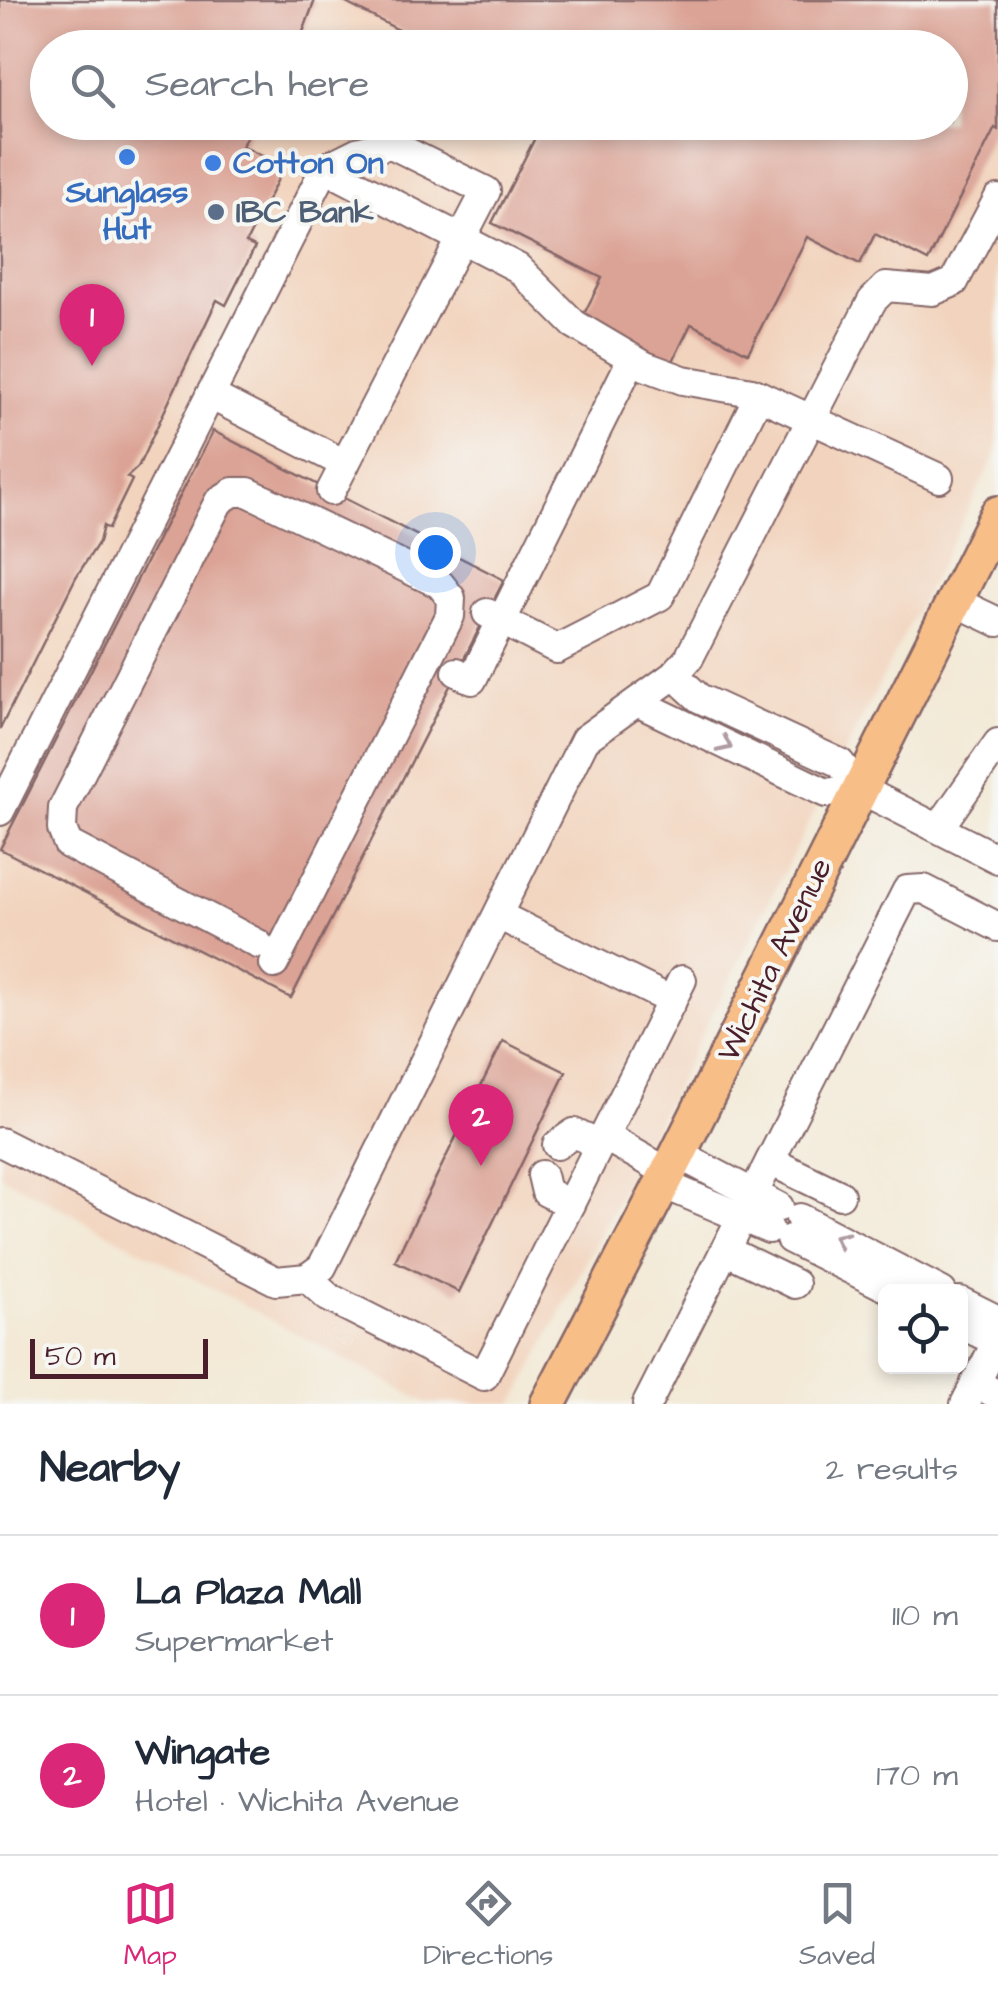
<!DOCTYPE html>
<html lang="en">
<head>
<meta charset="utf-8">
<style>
  :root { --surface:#fff; --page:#f2f2f3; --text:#1f2937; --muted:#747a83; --line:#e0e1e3; --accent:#db2777 }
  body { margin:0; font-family:"Architects Daughter",sans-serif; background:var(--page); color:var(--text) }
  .controls { position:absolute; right:30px; bottom:30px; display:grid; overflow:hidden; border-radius:15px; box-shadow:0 5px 15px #0003 }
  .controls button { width:90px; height:90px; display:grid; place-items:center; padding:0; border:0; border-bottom:2px solid var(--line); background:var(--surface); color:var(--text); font:50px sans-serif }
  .scale { position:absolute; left:30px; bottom:25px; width:178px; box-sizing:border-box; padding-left:10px; border:5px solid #4a1f2b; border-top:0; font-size:28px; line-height:35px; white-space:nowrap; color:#4a1f2b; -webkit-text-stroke:8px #f6f6f2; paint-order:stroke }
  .you { position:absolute; left:435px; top:552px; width:35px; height:35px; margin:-25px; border:8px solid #fff; border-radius:50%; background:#1a73e8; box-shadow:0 0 0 15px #1a73e833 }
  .badge { display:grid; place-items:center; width:65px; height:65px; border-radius:50%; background:var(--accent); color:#fff; font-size:32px; font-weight:700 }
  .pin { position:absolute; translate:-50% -82px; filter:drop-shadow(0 2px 5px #0008) }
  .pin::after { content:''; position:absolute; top:52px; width:35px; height:30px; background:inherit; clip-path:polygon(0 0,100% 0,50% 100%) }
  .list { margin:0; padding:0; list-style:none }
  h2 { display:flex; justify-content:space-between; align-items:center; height:130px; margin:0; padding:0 40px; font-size:42px }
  h2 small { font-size:32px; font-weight:400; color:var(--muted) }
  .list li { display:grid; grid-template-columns:65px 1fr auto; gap:30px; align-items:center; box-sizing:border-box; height:160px; padding:0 40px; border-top:2px solid var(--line) }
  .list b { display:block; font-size:38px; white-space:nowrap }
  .list p { margin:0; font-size:32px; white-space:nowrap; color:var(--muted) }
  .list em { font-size:32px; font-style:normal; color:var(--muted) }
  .icon { flex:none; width:55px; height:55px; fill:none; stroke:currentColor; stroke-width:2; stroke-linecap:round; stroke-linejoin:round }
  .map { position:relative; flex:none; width:998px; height:1404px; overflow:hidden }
  .search { position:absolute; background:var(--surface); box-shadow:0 5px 15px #0003; left:30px; right:30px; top:30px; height:110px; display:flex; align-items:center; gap:25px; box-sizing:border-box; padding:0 35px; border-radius:55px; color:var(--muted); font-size:38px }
  .sheet { height:450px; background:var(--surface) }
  nav { display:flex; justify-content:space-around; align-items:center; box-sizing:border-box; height:140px; border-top:2px solid var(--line); background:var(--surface); font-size:28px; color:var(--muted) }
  nav a { display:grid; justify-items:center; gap:5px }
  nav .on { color:var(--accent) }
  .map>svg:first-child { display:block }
  .built { fill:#f2d4be; fill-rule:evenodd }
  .building { fill:#dba395 }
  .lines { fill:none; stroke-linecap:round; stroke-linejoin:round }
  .minor-casing { stroke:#856667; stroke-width:32 }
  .major-casing { stroke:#856667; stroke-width:40 }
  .minor { stroke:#fff; stroke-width:28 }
  .major { stroke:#f7be88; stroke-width:35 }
  .oneway { stroke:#ae9aa0 }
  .shop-dot { fill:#3f7fe0; stroke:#f6f6f2; stroke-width:4 }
  .service-dot { fill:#5c6f8a; stroke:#f6f6f2; stroke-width:4 }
  .labels { text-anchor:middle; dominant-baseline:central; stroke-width:8; stroke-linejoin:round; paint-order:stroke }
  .shop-label { font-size:32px; font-weight:bold; fill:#366cbe; stroke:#f6f6f2; text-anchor:start }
  .service-label { font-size:32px; font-weight:bold; fill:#4e5e75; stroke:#f6f6f2; text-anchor:start }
  .street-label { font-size:32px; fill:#4a1f2b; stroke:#f6f6f2 }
</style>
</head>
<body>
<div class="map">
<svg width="998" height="1404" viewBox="0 0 998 1404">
  <rect width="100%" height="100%" fill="#f6f6f2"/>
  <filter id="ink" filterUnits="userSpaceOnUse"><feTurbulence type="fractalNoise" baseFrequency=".01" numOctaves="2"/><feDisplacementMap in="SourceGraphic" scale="20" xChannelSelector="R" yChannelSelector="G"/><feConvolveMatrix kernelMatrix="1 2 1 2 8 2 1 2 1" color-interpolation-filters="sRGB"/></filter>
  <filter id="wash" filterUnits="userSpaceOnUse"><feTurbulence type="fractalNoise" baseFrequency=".0048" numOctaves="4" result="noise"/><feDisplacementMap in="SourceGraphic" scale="40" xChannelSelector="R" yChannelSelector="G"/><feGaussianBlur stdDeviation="2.25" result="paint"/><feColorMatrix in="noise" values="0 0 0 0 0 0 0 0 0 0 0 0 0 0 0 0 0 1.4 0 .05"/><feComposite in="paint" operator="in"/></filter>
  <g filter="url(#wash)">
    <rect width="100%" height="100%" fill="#f3e9d6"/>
    <path class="built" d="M0 0H998V450L514 1404H429L0 1175ZM48 48H950V122H48Z"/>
    <g id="blocks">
      <g class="building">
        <polygon points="0,0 315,0 297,48 48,48 48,122 254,122 242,146 284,167 246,243 255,247 226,305 217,300 138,467 127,477 132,480 108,529 103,526 99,542 76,577 0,729"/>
        <polygon points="340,0 998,0 998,130 995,128 928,261 875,234 860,264 807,237 748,353 691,324 672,363 582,318 602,278 492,223 543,122 950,122 950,48 434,48"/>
        <polygon points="213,431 504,580 291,998 0,849"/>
        <polygon points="503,1041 566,1072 459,1292 395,1261"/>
      </g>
    </g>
  </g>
  <g filter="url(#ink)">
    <use href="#blocks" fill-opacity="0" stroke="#856667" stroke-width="2.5"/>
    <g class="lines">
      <g class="minor-casing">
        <g id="minor">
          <polyline points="325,168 357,152 391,144 486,191 331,491"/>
          <polyline points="210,395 345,464"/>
          <polyline points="954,601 998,622"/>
          <polyline points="487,613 557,649 660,596 759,395"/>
          <polyline points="457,672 472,680 632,359"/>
          <polyline points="674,675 699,698 840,763 860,789 998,859"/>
          <polyline points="637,702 826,793 860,789"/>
          <polyline points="0,811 325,168 518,268 574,324 645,366 683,380 752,392 939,478"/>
          <polyline points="939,828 998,743"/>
          <polyline points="500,916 672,1001"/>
          <polyline points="258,944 68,844 62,829 63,808 219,501 233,492 248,492 440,584 451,598 450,616 274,964"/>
          <polyline points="604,1136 669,1173"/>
          <polyline points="0,1142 276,1281 307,1278 322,1267 585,739 674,675 689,658 872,301 886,287 933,291 954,282 998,199"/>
          <polyline points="557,1145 574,1133 600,1145"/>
          <polyline points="678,1154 779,1207"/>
          <polyline points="770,1161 840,1195"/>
          <polyline points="542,1175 546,1192 570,1204"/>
          <polyline points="663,1184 769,1229"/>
          <polyline points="800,1218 942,1292"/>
          <polyline points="790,1239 896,1292"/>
          <polyline points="725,1250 795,1284"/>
          <polyline points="307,1278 328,1297 484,1376 682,980"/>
          <polyline points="960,1301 998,1320"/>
          <polyline points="960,1324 998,1342"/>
          <polyline points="975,1383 998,1395"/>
          <polyline points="647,1404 907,890 924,889 998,927"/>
          <polyline points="965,1404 998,1339"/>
        </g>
      </g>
      <g class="major-casing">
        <polyline id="major" points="548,1404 678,1154 998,514"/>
      </g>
      <use href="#minor" class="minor"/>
      <use href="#major" class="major"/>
    </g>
    <defs><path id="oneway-chevron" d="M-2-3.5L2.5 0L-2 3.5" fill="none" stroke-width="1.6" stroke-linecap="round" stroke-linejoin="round" transform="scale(2.5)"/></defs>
    <g class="oneway">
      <use href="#oneway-chevron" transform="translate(725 745) rotate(26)"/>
      <use href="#oneway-chevron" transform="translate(840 1239) rotate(-153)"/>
    </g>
  </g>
  <g class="shop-dot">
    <circle cx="127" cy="157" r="10"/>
    <circle cx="213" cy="163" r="10"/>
  </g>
  <circle class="service-dot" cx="216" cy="212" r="10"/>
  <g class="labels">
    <g class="shop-label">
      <text x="233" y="163">Cotton On</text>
      <text x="127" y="192" text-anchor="middle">Sunglass<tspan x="127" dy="37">Hut</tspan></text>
    </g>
    <g class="service-label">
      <text x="236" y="212">IBC Bank</text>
    </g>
    <g class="street-label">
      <text transform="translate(775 960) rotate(-64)">Wichita Avenue</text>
    </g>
  </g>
</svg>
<div class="controls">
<button><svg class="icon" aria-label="locate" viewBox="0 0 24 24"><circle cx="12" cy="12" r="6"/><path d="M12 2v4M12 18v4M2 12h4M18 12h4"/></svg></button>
</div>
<div class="scale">50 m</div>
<div class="you"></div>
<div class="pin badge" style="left:92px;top:366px">1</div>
<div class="pin badge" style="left:481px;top:1166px">2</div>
<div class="search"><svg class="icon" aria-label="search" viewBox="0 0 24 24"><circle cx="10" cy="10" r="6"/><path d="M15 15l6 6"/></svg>Search here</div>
</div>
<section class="sheet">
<h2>Nearby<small>2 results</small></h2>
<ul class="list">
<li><span class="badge">1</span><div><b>La Plaza Mall</b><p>Supermarket</p></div><em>110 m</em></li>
<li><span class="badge">2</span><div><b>Wingate</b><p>Hotel · Wichita Avenue</p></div><em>170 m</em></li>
</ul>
</section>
<nav>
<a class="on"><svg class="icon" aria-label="map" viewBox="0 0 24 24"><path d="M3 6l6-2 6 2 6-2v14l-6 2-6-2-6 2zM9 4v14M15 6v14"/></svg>Map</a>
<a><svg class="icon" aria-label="directions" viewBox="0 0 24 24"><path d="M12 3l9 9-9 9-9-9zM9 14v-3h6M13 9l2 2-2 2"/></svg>Directions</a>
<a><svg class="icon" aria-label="saved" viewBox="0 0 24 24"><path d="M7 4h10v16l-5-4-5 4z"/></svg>Saved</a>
</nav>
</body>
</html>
